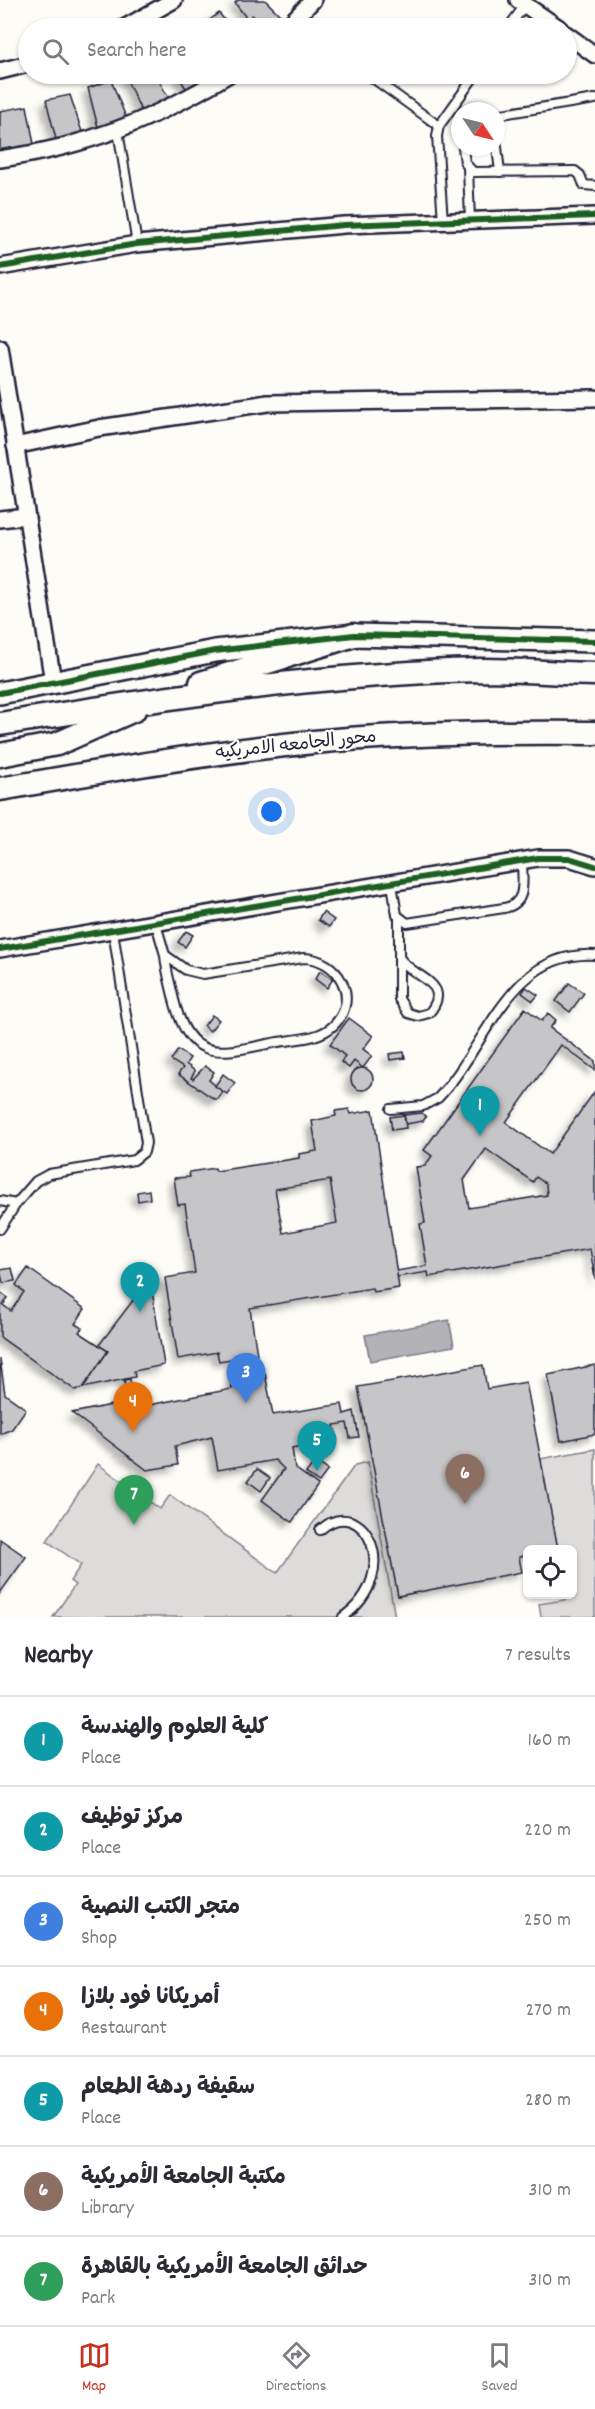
<!DOCTYPE html>
<html lang="en">
<head>
<meta charset="utf-8">
<style>
  :root { --surface:#fff; --page:#f2f2f3; --text:#2b2b33; --muted:#7c7c81; --line:#e1e1e2; --accent:#c8321e }
  body { margin:0; font-family:Dekko,"Playpen Sans Arabic",sans-serif; background:var(--page); color:var(--text) }
  .controls { position:absolute; right:18px; bottom:18px; display:grid; overflow:hidden; border-radius:9px; box-shadow:0 2px 4px #0004 }
  .controls button { width:54px; height:54px; display:grid; place-items:center; padding:0; border:0; border-bottom:2px solid var(--line); background:var(--surface); color:var(--text); font:30px sans-serif }
  .compass { position:absolute; left:451px; top:102px; width:54px; height:54px; border-radius:50%; background:var(--surface); box-shadow:0 2px 4px #0004; rotate:125deg }
  .you { position:absolute; left:272px; top:812px; width:21px; height:21px; margin:-15px; border:4px solid #fff; border-radius:50%; background:#1a73e8; box-shadow:0 0 0 9px #1a73e833 }
  .badge { display:grid; place-items:center; width:39px; height:39px; border-radius:50%; background:var(--accent); color:#fff; font-size:20px; font-weight:700 }
  .pin { position:absolute; translate:-50% -50px; filter:drop-shadow(0 2px 3px #0008) }
  .pin::after { content:''; position:absolute; top:32px; width:21px; height:18px; background:inherit; clip-path:polygon(0 0,100% 0,50% 100%) }
  .list { margin:0; padding:0; list-style:none }
  h2 { display:flex; justify-content:space-between; align-items:center; height:78px; margin:0; padding:0 24px; font-size:26px }
  h2 small { font-size:20px; font-weight:400; color:var(--muted) }
  .list li { display:grid; grid-template-columns:39px 1fr auto; gap:18px; align-items:center; box-sizing:border-box; height:90px; padding:0 24px; border-top:2px solid var(--line) }
  .list b { display:block; font-size:22px; white-space:nowrap }
  .list p { margin:0; font-size:20px; white-space:nowrap; color:var(--muted) }
  .list em { font-size:20px; font-style:normal; color:var(--muted) }
  .icon { flex:none; width:33px; height:33px; fill:none; stroke:currentColor; stroke-width:2; stroke-linecap:round; stroke-linejoin:round }
  .map { position:relative; flex:none; width:595px; height:1617px; overflow:hidden }
  .search { position:absolute; background:var(--surface); box-shadow:0 2px 4px #0004; left:18px; right:18px; top:18px; height:66px; display:flex; align-items:center; gap:15px; box-sizing:border-box; padding:0 21px; border-radius:33px; color:var(--muted); font-size:22px }
  .sheet { height:708px; background:var(--surface) }
  nav { display:flex; justify-content:space-around; align-items:center; box-sizing:border-box; height:84px; border-top:2px solid var(--line); background:var(--surface); font-size:16px; color:var(--muted) }
  nav a { display:grid; justify-items:center; gap:3px }
  nav .on { color:var(--accent) }
  .map>svg:first-child { display:block }
  .green { fill:#dddcdb; stroke:#807f8b; stroke-width:1.5 }
  .water { fill:#b2b2b7; stroke:#787885; stroke-width:1.5 }
  .building { fill:#c6c6c8; stroke:#22223b; stroke-width:1.5; fill-rule:evenodd; filter:url(#shadow) }
  .lines { fill:none; stroke-linecap:round; stroke-linejoin:round }
  .lane-casing { stroke:#22223b; stroke-width:12 }
  .street-casing { stroke:#22223b; stroke-width:20 }
  .secondary-casing { stroke:#22223b; stroke-width:26 }
  .primary-casing { stroke:#22223b; stroke-width:27 }
  .lane { stroke:#fdfcf7; stroke-width:8 }
  .street { stroke:#fdfcf7; stroke-width:15 }
  .secondary { stroke:#fdfcf7; stroke-width:21 }
  .primary { stroke:#fdfcf7; stroke-width:22 }
  .cycleway-casing { stroke:#fdfcf7; stroke-width:10 }
  .cycleway { stroke:#1b5e20; stroke-width:6 }
  .labels { text-anchor:middle; dominant-baseline:central; stroke-width:4.5; stroke-linejoin:round; paint-order:stroke }
  .street-label { font-size:18px; fill:#22223b; stroke:#fdfcf7 }
</style>
</head>
<body>
<div class="map">
<svg width="595" height="1617" viewBox="0 0 595 1617">
  <defs>
    <filter id="shadow"><feDropShadow dx="-5.5" dy="5.5" stdDeviation="3" flood-color="#0004"/></filter>
  </defs>
  <rect width="100%" height="100%" fill="#fdfcf7"/>
  <filter id="ink" filterUnits="userSpaceOnUse"><feTurbulence type="fractalNoise" baseFrequency=".0167" numOctaves="2"/><feDisplacementMap in="SourceGraphic" scale="12" xChannelSelector="R" yChannelSelector="G"/><feConvolveMatrix kernelMatrix="1 2 1 2 8 2 1 2 1" color-interpolation-filters="sRGB"/></filter>
  <g filter="url(#ink)">
    <g class="green">
      <polygon points="595,1449 595,1617 541,1617 539,1604 565,1600 564,1595 572,1594 572,1550 555,1549 558,1549 540,1459"/>
      <polygon points="368,1462 395,1617 53,1617 75,1585 70,1581 81,1565 47,1541 98,1464 160,1509 170,1495 277,1573 355,1465"/>
    </g>
    <polygon class="water" points="449,1320 454,1346 370,1361 365,1335"/>
    <g class="building">
      <polygon points="238,0 265,0 283,18 272,28 255,28 251,23 256,18 252,15 248,20 235,3"/>
      <polygon points="219,13 231,28 201,28 200,27"/>
      <polygon points="130,74 155,74 171,102 145,119 125,76"/>
      <polygon points="177,74 209,74 210,75 187,90"/>
      <polygon points="111,80 127,120 100,135 88,88"/>
      <polygon points="70,95 83,135 58,147 46,100"/>
      <polygon points="27,106 35,150 4,156 0,150 0,111"/>
      <polygon points="323,912 334,920 329,927 318,920"/>
      <polygon points="186,931 193,935 185,947 178,942"/>
      <polygon points="320,971 333,979 327,988 315,979"/>
      <polygon points="569,983 584,993 570,1012 556,1001"/>
      <polygon points="526,987 538,995 533,1001 522,993"/>
      <path d="M525 1008 542 1021 548 1013 556 1020 550 1028 595 1061V1070L561 1045 506 1122 550 1154 595 1091V1279L590 1249 429 1277 428 1272 397 1277 396 1271 427 1266 420 1224 425 1223 416 1167 425 1166 432 1156 424 1150ZM486 1149 533 1182 536 1177 546 1184 547 1195 469 1208 464 1180Z"/>
      <polygon points="212,1015 219,1020 210,1031 204,1026"/>
      <polygon points="349,1018 373,1036 363,1049 372,1056 363,1068 354,1061 349,1068 341,1062 345,1056 330,1044"/>
      <polygon points="178,1050 190,1058 186,1064 195,1071 191,1078 193,1079 205,1066 214,1072 209,1080 223,1092 218,1099 214,1099 178,1074 183,1068 171,1060"/>
      <polygon points="404,1052 405,1058 390,1060 389,1054"/>
      <circle cx="362" cy="1079" r="11"/>
      <polygon points="223,1074 235,1083 227,1094 215,1086"/>
      <path d="M349 1109 350 1114 373 1110 399 1288 373 1292 372 1288 250 1308 257 1355 219 1361 217 1352 178 1359 165 1278 195 1273 185 1204 178 1205 174 1178 190 1177 189 1172 215 1168 216 1171 299 1158V1154L317 1151 312 1121 336 1116 335 1111ZM330 1180 337 1223 283 1233 275 1189Z"/>
      <polygon points="422,1113 426,1117 423,1121 406,1124 404,1115"/>
      <polygon points="404,1115 406,1128 392,1130 390,1117"/>
      <polygon points="149,1190 150,1199 138,1201 137,1192"/>
      <polygon points="12,1268 15,1281 3,1283 0,1270"/>
      <polygon points="28,1268 85,1309 75,1324 82,1328 79,1332 108,1351 83,1388 75,1390 0,1337 0,1292 8,1298 3,1305 11,1311 24,1292 16,1285"/>
      <polygon points="150,1278 164,1365 134,1371 135,1377 83,1388 108,1351 99,1345"/>
      <polygon points="0,1359 5,1394 26,1409 12,1429 0,1434"/>
      <polygon points="483,1365 487,1389 526,1382 558,1549 528,1550 528,1555 519,1557 522,1572 398,1596 358,1387"/>
      <polygon points="595,1365 595,1434 561,1441 548,1375"/>
      <polygon points="265,1373 273,1415 342,1404 344,1414 354,1411 359,1437 350,1438 347,1423 334,1425 337,1441 292,1448 295,1468 318,1485 292,1522 262,1500 284,1469 275,1460 218,1470 212,1437 175,1446 178,1465 147,1470 72,1413 127,1402 128,1409 232,1389 231,1380"/>
      <polygon points="130,1379 134,1408 128,1409 124,1380"/>
      <polygon points="315,1461 328,1470 319,1482 306,1473"/>
      <polygon points="257,1469 270,1478 261,1491 248,1481"/>
      <polygon points="0,1539 26,1557 0,1593"/>
    </g>
    <g class="lines">
      <g class="lane-casing">
        <g id="lane">
          <polyline points="295,21 305,28"/>
          <polyline points="508,28 525,5"/>
          <polyline points="367,74 439,126"/>
          <polyline points="496,115 595,99"/>
          <polyline points="118,131 137,244"/>
          <polyline points="496,139 500,172"/>
          <polyline points="463,147 465,163 473,172 575,171 580,175 584,185 595,186"/>
          <polyline points="468,168 470,220"/>
          <polyline points="443,221 437,136 439,126 476,74"/>
          <path d="M392 884 397 915 407 923 504 908C528 904 522 880 522 861"/>
          <path d="M399 918V999L408 1013 418 1016 429 1013C455 982 411 978 399 957"/>
          <polyline points="156,924 165,955"/>
          <path d="M165 955 186 970 203 974 303 958C338 958 361 998 334 1025 320 1039 296 1039 278 1042 223 1052 191 1067 174 1000 171 986 166 971 165 955Z"/>
          <path d="M391 1109 423 1106 438 1098C488 1046 508 950 595 955"/>
          <polyline points="0,1201 16,1204 36,1181 49,1174 134,1160 144,1152 146,1143 113,931"/>
          <polyline points="0,1229 16,1204"/>
          <path d="M320 1530C363 1491 405 1573 343 1617"/>
        </g>
      </g>
      <g class="street-casing">
        <g id="street">
          <polyline points="518,0 559,28"/>
          <polyline points="124,28 174,0"/>
          <polyline points="286,28 313,0"/>
          <polyline points="566,34 595,55"/>
          <polyline points="0,71 28,64"/>
          <path d="M0 159C86 147 155 119 229 74"/>
          <polyline points="0,267 137,244 344,225 595,216"/>
          <polyline points="0,348 53,682"/>
          <polyline points="15,446 99,428 268,403 595,398"/>
          <polyline points="0,519 26,516"/>
          <polyline points="0,949 538,858 569,858 595,866"/>
        </g>
      </g>
      <g class="secondary-casing">
        <polyline id="secondary" points="0,693 215,651 354,635 595,641"/>
      </g>
      <g class="primary-casing">
        <g id="primary">
          <polyline points="201,683 354,635"/>
          <path d="M0 724C160 698 319 674 481 670 519 670 557 673 595 674"/>
          <polyline points="0,755 57,744 134,710"/>
          <path d="M0 789C104 771 209 752 314 742 408 733 501 732 595 733"/>
        </g>
      </g>
      <use href="#lane" class="lane"/>
      <use href="#street" class="street"/>
      <use href="#secondary" class="secondary"/>
      <use href="#primary" class="primary"/>
      <g class="cycleway-casing">
        <g id="cycleway">
          <polyline points="0,267 137,244 344,225 595,216"/>
          <polyline points="0,693 215,651 354,635 595,641"/>
          <polyline points="0,949 538,858 569,858 595,866"/>
        </g>
      </g>
      <use href="#cycleway" class="cycleway"/>
    </g>
  </g>
  <g class="labels">
    <g class="street-label">
      <text transform="translate(296 746) rotate(-6)">محور الجامعه الامريكيه</text>
    </g>
  </g>
</svg>
<div class="controls">
<button><svg class="icon" aria-label="locate" viewBox="0 0 24 24"><circle cx="12" cy="12" r="6"/><path d="M12 2v4M12 18v4M2 12h4M18 12h4"/></svg></button>
</div>
<svg class="compass" viewBox="-18 -18 36 36"><path d="M0-13l5 13h-10z" fill="#e53935"/><path d="M0 13l5-13h-10z" fill="#7c7c81"/></svg>
<div class="you"></div>
<div class="pin badge" style="left:480px;top:1136px;background:#0f9aa8">1</div>
<div class="pin badge" style="left:140px;top:1312px;background:#0f9aa8">2</div>
<div class="pin badge" style="left:246px;top:1403px;background:#3f7fe0">3</div>
<div class="pin badge" style="left:133px;top:1432px;background:#e8710a">4</div>
<div class="pin badge" style="left:317px;top:1471px;background:#0f9aa8">5</div>
<div class="pin badge" style="left:465px;top:1504px;background:#8d6e63">6</div>
<div class="pin badge" style="left:134px;top:1525px;background:#2e9e5b">7</div>
<div class="search"><svg class="icon" aria-label="search" viewBox="0 0 24 24"><circle cx="10" cy="10" r="6"/><path d="M15 15l6 6"/></svg>Search here</div>
</div>
<section class="sheet">
<h2>Nearby<small>7 results</small></h2>
<ul class="list">
<li><span class="badge" style="background:#0f9aa8">1</span><div><b>كلية العلوم والهندسة</b><p>Place</p></div><em>160 m</em></li>
<li><span class="badge" style="background:#0f9aa8">2</span><div><b>مركز توظيف</b><p>Place</p></div><em>220 m</em></li>
<li><span class="badge" style="background:#3f7fe0">3</span><div><b>متجر الكتب النصية</b><p>Shop</p></div><em>250 m</em></li>
<li><span class="badge" style="background:#e8710a">4</span><div><b>أمريكانا فود بلازا</b><p>Restaurant</p></div><em>270 m</em></li>
<li><span class="badge" style="background:#0f9aa8">5</span><div><b>سقيفة ردهة الطعام</b><p>Place</p></div><em>280 m</em></li>
<li><span class="badge" style="background:#8d6e63">6</span><div><b>مكتبة الجامعة الأمريكية</b><p>Library</p></div><em>310 m</em></li>
<li><span class="badge" style="background:#2e9e5b">7</span><div><b>حدائق الجامعة الأمريكية بالقاهرة</b><p>Park</p></div><em>310 m</em></li>
</ul>
</section>
<nav>
<a class="on"><svg class="icon" aria-label="map" viewBox="0 0 24 24"><path d="M3 6l6-2 6 2 6-2v14l-6 2-6-2-6 2zM9 4v14M15 6v14"/></svg>Map</a>
<a><svg class="icon" aria-label="directions" viewBox="0 0 24 24"><path d="M12 3l9 9-9 9-9-9zM9 14v-3h6M13 9l2 2-2 2"/></svg>Directions</a>
<a><svg class="icon" aria-label="saved" viewBox="0 0 24 24"><path d="M7 4h10v16l-5-4-5 4z"/></svg>Saved</a>
</nav>
</body>
</html>
